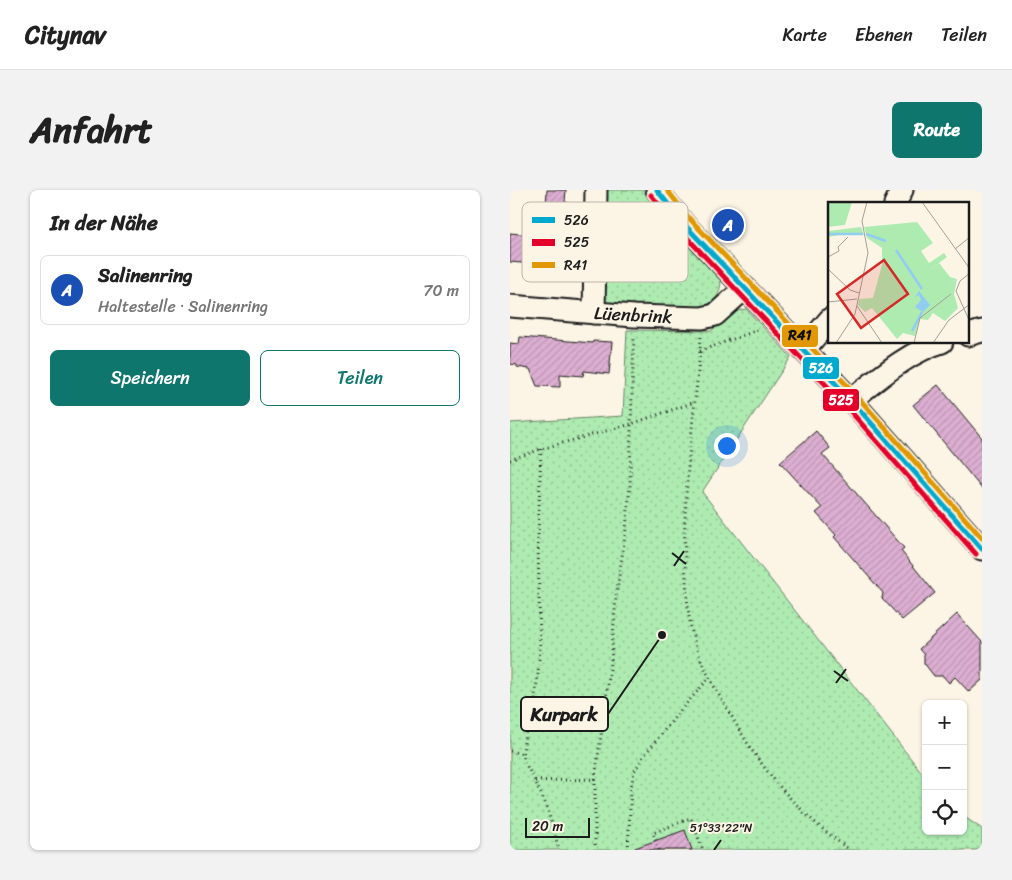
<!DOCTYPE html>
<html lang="de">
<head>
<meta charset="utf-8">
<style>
  :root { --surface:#fff; --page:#f2f2f2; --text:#222; --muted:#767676; --line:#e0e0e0; --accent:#0f766e }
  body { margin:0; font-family:Sriracha,sans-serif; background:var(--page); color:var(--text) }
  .controls { position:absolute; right:15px; bottom:15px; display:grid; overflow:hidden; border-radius:8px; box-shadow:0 1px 4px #0004 }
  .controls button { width:45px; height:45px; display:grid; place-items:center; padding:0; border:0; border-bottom:1px solid var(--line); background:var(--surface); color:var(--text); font:25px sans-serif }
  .scale { position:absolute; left:15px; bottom:12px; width:65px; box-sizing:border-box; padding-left:5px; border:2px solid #1c1c1c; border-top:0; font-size:14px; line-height:18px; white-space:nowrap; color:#1c1c1c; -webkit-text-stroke:4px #fcf5e5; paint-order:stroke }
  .you { position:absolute; left:216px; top:255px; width:18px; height:18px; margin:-12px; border:4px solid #fff; border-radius:50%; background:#1a73e8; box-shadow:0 0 0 8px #1a73e833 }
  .badge { display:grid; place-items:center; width:32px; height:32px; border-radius:50%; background:var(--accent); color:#fff; font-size:16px; font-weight:700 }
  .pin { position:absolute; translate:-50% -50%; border:2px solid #fff; box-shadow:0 1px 5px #0006 }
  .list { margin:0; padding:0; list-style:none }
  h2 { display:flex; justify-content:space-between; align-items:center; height:65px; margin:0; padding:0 20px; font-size:21px }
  h2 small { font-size:16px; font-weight:400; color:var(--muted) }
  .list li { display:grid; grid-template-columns:32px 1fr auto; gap:15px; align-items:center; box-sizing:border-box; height:70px; margin:0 10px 10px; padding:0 10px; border:1px solid var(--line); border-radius:8px }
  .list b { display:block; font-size:19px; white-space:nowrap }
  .list p { margin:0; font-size:16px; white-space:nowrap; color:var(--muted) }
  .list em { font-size:16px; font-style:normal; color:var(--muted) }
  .actions { display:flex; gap:10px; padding:15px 20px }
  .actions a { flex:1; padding:11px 0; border:1px solid var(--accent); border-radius:8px; text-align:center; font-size:18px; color:var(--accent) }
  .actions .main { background:var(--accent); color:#fff }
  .icon { flex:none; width:28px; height:28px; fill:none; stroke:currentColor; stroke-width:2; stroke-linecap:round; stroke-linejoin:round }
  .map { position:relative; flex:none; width:472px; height:660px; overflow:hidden; border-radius:8px }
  header { display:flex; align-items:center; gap:30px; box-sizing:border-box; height:70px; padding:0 25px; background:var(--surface); border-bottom:1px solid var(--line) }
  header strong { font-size:24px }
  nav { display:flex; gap:28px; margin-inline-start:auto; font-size:18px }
  .intro { display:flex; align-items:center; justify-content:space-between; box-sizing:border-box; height:120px; padding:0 30px }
  h1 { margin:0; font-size:35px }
  .button { padding:12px 22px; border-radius:8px; background:var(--accent); color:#fff; font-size:18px; font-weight:700 }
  main { display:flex; gap:30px; padding:0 30px }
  aside { flex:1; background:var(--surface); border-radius:8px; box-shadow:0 1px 4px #0004 }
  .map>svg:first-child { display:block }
  .grass { fill:url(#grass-dots); stroke:#658466 }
  .building { fill:url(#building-hatch); stroke:#1c1c1c }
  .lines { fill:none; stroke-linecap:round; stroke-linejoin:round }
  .minor-casing { stroke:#1c1c1c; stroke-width:25 }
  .path { stroke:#1c1c1c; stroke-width:3; stroke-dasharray:1 4; stroke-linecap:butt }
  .minor { stroke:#fcf5e5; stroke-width:21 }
  .bus-1-casing { stroke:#fcf5e5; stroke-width:9 }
  .bus-2-casing { stroke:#fcf5e5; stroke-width:9 }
  .bus-3-casing { stroke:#fcf5e5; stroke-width:9 }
  .bus-1 { stroke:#00a9ce; stroke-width:5 }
  .bus-2 { stroke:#e4002b; stroke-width:5 }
  .bus-3 { stroke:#e19803; stroke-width:5 }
  .ticks { fill:none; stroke:#1c1c1c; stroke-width:2 }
  .labels { text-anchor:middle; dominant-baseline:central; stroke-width:4; stroke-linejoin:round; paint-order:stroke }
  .street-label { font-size:18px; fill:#1c1c1c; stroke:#fcf5e5 }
  .inset-river { fill:none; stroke:#91ccf1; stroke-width:2.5 }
  .inset-road { fill:none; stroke:#a29e95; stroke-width:1 }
  .view { fill:#d62828; fill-opacity:0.15; stroke:#d62828; stroke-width:2.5 }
  .inset-edge { fill:none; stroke:#1c1c1c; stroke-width:2.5 }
  .key { fill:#fcf5e5; stroke:#b9b4a9; stroke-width:1 }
  .key-label { font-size:14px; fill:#1c1c1c }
  .ticks-label { font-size:12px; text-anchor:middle; fill:#1c1c1c; stroke:#fcf5e5; stroke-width:4; stroke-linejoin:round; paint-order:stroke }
  .leader { fill:none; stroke:#1c1c1c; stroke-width:2 }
  .callout-dot { fill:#1c1c1c; stroke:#fcf5e5; stroke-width:2 }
  .callout { fill:#fcf5e5; stroke:#1c1c1c; stroke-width:2 }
  .callout-label { font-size:19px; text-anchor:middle; font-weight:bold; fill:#1c1c1c }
  .line-badge { stroke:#fcf5e5; stroke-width:2 }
  .badge-label { font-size:14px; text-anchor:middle; font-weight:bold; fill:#fff }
  .pale-badge-label { font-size:14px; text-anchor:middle; font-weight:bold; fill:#111 }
</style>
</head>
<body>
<header>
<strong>Citynav</strong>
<nav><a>Karte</a><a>Ebenen</a><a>Teilen</a></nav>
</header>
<div class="intro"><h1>Anfahrt</h1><a class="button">Route</a></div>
<main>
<aside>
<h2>In der Nähe<small></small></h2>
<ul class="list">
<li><span class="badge" style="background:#1a4fb4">A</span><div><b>Salinenring</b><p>Haltestelle · Salinenring</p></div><em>70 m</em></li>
</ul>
<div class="actions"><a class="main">Speichern</a><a>Teilen</a></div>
</aside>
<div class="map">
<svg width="472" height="660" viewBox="0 0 472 660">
  <defs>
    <pattern id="grass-dots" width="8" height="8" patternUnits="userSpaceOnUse" patternTransform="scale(1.25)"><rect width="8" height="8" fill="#aeebb1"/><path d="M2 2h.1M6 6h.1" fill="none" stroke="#95c998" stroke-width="1.8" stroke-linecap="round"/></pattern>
    <pattern id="building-hatch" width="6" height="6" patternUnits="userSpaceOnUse" patternTransform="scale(1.25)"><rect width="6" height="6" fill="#dcaed1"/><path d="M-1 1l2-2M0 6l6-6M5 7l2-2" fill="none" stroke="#bc95b3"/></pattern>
  </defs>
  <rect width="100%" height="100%" fill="#fcf5e5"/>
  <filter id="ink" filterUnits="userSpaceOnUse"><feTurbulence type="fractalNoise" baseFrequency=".02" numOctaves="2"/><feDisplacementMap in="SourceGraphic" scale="10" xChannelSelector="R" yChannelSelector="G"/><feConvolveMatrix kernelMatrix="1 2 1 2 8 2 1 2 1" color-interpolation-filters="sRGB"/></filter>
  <g filter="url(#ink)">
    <g class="grass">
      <path d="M90 0H137L211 85C211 104 208 110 191 118L89 116Z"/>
      <polygon points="236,119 281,167 192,302 416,588 416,641 453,641 453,626 472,639 472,660 0,660 0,233 113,226 117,140 201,141 222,122"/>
    </g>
    <g class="building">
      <polygon points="37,0 56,0 55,12 59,13 59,16 69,17 64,83 34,80 35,75 0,72 0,43 34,46"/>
      <polygon points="10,147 83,153 83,151 102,152 99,184 74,181 73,186 50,184 50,197 27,196 20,179 7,177 7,175 0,174 0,153 9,154"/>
      <polygon points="428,195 472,248 472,299 403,215"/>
      <polygon points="306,241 320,258 312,264 394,358 391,361 425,403 392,430 372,408 373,403 324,347 326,345 306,323 312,318 270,272"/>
      <polygon points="447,424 472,452 472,490 459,502 445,487 439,493 433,486 424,486 414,473 414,465 409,459"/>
      <polygon points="175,640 182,660 125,660 125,658"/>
    </g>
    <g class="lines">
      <g class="minor-casing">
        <g id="minor">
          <polyline points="147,0 173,33 341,210 472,359"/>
          <polyline points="385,14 392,0"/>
          <polyline points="0,116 124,126 192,128 205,125 235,98"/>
          <polyline points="84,123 86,0"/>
          <polyline points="458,145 472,141"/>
          <polyline points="294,160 320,129"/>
          <path d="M341 210C368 189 398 162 432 152"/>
        </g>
      </g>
      <g class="path">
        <path d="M191 147C185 228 170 308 176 389 177 412 179 435 186 457 195 484 212 509 226 534 254 584 293 627 340 660"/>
        <polyline points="190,161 248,140"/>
        <polyline points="31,259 28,348 30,458 28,484 24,514 15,545 13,564 14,571 25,591 37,617 49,660"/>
        <polyline points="0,270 31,259 121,234 124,147"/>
        <polyline points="0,561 13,564"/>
        <polyline points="85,589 85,660"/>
        <polyline points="25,591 85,589 101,472 106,407 116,339 120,297 121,234 185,212"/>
        <polyline points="118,660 121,598 124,582 133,567 169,522 200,487"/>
        <polyline points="149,660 143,643 181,628 193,660"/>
      </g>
      <use href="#minor" class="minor"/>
      <g class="bus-1-casing">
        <polyline id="bus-1" points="147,0 173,33 341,210 472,359"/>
      </g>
      <g class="bus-2-casing">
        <polyline id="bus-2" points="141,5 168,38 335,215 466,364"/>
      </g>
      <g class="bus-3-casing">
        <polyline id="bus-3" points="157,0 179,28 346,205 472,348"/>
      </g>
      <use href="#bus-1" class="bus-1"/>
      <use href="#bus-2" class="bus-2"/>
      <use href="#bus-3" class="bus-3"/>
    </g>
  </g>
  <path class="ticks" d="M162 363 176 374M164 376 174 361M324 481 338 491M326 493 336 479M204 660 211 650"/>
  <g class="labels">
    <g class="street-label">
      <text transform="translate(123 125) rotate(3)">Lüenbrink</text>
    </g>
  </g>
  <g transform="translate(318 12)">
    <rect width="141" height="141" fill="#fcf5e5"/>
    <path d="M89 20 105 41 93 49 101 61 116 51 119 55 103 67 122 81 129 77 126 92 130 106 117 119 105 111 100 118 92 117 87 134 75 131 69 137 44 106 37 110 30 103 31 97 45 96 54 63V46L39 36 36 25Z" fill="#aeebb1"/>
    <path d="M33 25 36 33 24 31 0 35V29Z" fill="#aeebb1"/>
    <path d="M0 0H24L17 23 0 25ZM111 61 122 75 129 77 122 81 113 79 103 67Z" fill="#aeebb1"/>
    <path d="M91 89 102 103 95 110 87 105 93 98 91 93 87 95Z" fill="#91ccf1"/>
    <path class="inset-river" d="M0 32H35M38 32 58 39M68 48 94 87M84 129 94 110"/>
    <path class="inset-road" d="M94 0 142 67M127 47 142 35M0 55 11 49 10 45 20 35M0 67 22 88 31 91M142 71 132 79 128 89 142 120M0 100 29 97M29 104 54 141M8 141 27 112 40 51 34 19 39 0M86 141 92 116 123 92M105 141 121 118 142 102"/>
    <path class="view" d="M56 58 80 92 33 126 9 92Z"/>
    <rect width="141" height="141" class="inset-edge"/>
  </g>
  <rect x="12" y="12" width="166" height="80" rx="8" class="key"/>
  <rect x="22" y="27" width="23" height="6" fill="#00a9ce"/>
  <rect x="22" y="49" width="23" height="7" fill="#e4002b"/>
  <rect x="22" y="72" width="23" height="6" fill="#e19803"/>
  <g class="key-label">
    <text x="54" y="35">526</text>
    <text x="54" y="57">525</text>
    <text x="54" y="80">R41</text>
  </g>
  <g class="ticks-label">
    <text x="211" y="642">51°33'22"N</text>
  </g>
  <path class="leader" d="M152 445L98 524"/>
  <circle class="callout-dot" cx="152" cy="445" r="5"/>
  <rect class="callout" x="11" y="507" width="87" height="34" rx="5"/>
  <g class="callout-label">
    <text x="54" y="531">Kurpark</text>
  </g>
  <g class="line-badge">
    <rect x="271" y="134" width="38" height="24" rx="5" fill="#e19803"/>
    <rect x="292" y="166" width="38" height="24" rx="5" fill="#00a9ce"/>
    <rect x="312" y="198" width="38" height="24" rx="5" fill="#e4002b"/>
  </g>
  <g class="badge-label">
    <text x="311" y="183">526</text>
    <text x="331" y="215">525</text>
  </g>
  <g class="pale-badge-label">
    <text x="290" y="150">R41</text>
  </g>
</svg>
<div class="controls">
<button>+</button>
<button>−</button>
<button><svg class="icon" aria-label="locate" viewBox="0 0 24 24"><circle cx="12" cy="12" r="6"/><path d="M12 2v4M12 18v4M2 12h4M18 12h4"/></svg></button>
</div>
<div class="scale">20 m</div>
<div class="you"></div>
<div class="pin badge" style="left:218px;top:35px;background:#1a4fb4">A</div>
</div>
</main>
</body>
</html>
